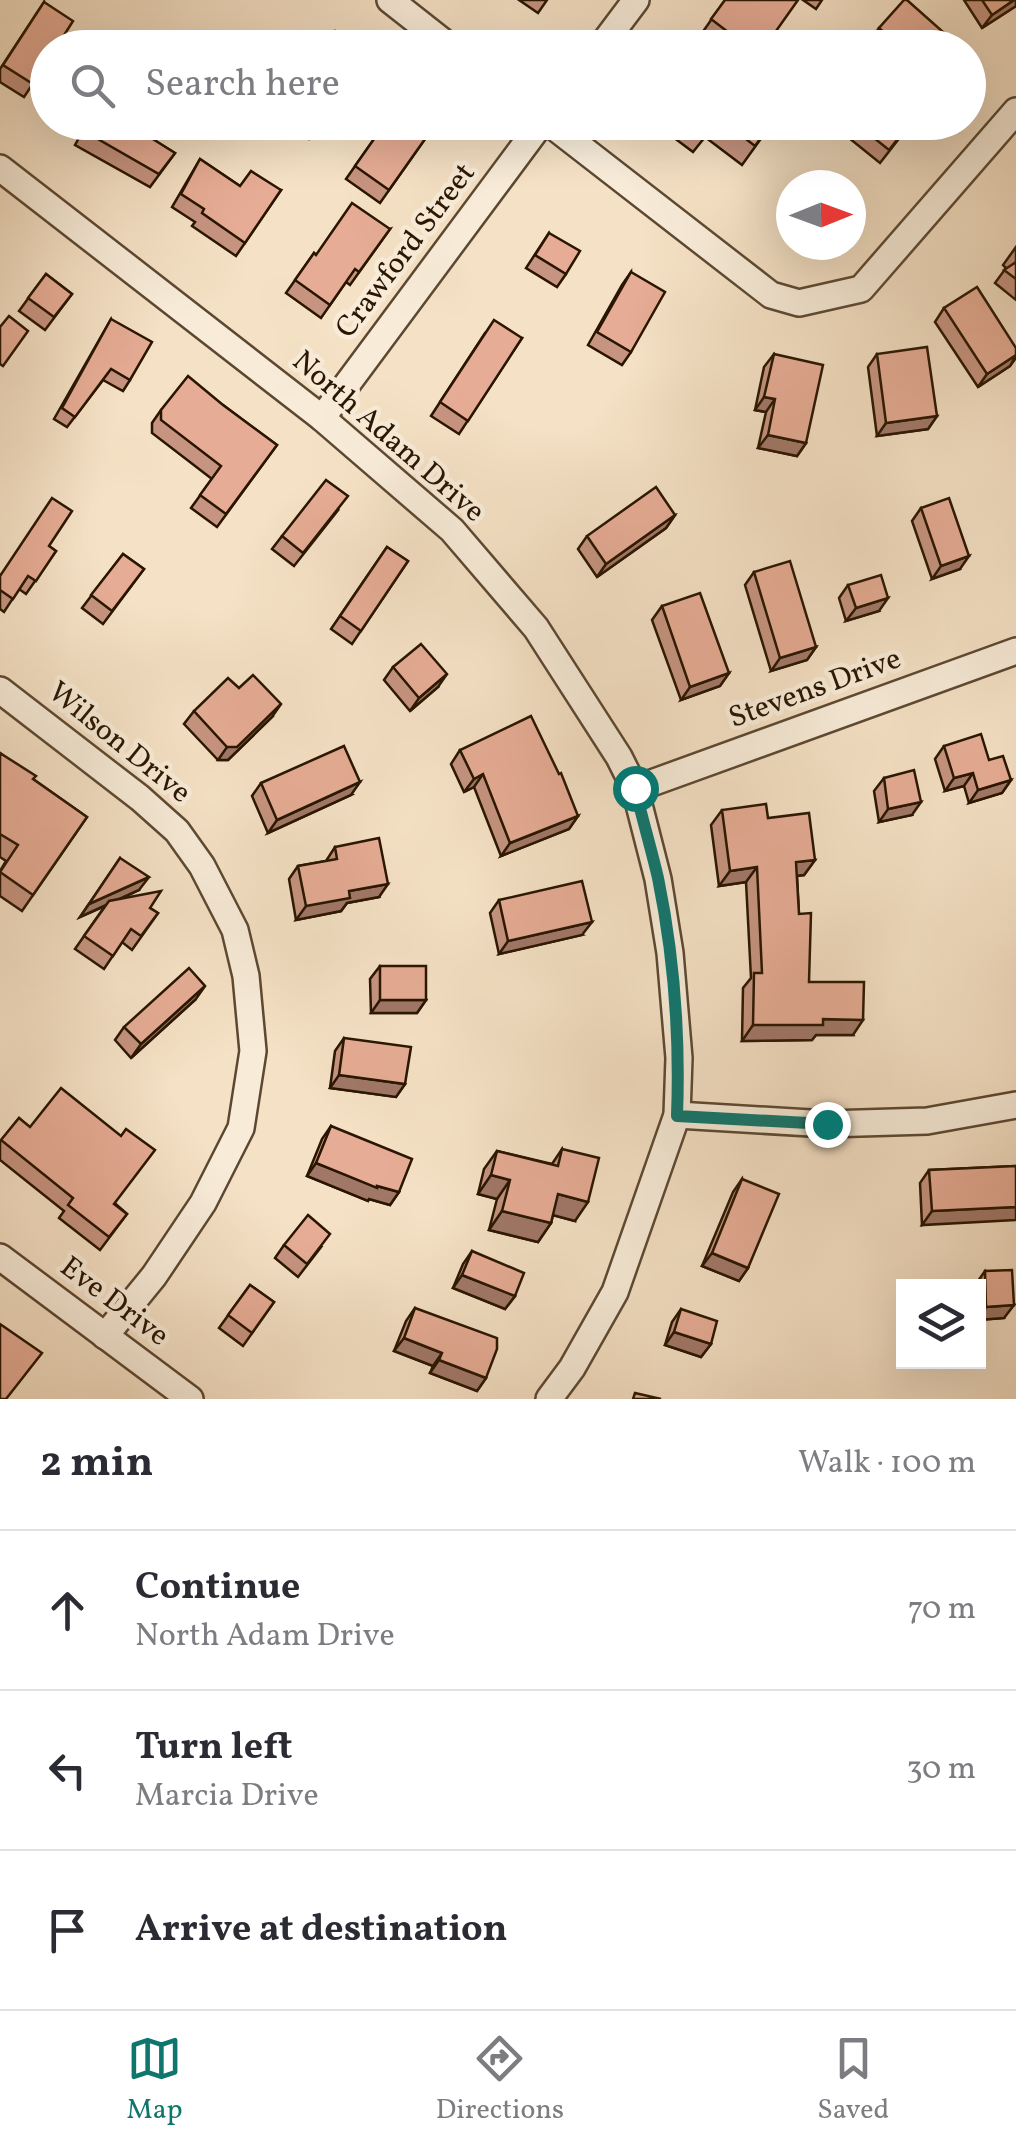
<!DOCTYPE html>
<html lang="en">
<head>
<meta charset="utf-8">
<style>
  :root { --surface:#fff; --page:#f7f7f7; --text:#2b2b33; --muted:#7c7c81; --line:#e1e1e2; --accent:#0f766e }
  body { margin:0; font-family:Vollkorn,serif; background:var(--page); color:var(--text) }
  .controls { position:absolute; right:30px; bottom:30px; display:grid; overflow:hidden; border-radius:0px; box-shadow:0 10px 40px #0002 }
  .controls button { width:90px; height:90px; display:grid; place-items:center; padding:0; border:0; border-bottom:2px solid var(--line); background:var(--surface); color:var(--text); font:50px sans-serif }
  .compass { position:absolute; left:776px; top:170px; width:90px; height:90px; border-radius:50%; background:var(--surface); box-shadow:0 10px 40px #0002; rotate:89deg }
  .stop { position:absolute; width:30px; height:30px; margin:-22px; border:8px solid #0f766e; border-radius:50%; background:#fff }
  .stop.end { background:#0f766e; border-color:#fff; box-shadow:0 2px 10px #0008 }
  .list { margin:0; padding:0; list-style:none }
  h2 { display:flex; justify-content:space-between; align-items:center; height:130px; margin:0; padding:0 40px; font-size:42px }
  h2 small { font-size:32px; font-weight:400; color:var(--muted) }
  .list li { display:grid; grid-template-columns:65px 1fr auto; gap:30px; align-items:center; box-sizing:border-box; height:160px; padding:0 40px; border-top:2px solid var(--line) }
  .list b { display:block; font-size:38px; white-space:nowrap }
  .list p { margin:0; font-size:32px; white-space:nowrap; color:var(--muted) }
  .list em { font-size:32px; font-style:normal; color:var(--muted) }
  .icon { flex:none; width:55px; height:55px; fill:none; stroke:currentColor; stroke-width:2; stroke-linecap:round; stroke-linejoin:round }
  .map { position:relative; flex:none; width:1016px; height:1399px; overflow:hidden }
  .search { position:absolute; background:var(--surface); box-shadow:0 10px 40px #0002; left:30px; right:30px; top:30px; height:110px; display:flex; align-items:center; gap:25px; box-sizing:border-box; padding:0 35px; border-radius:55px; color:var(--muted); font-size:38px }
  .sheet { height:610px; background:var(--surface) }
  nav { display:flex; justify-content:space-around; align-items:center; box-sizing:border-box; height:140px; border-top:2px solid var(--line); background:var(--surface); font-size:28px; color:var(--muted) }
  nav a { display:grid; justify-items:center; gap:5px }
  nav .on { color:var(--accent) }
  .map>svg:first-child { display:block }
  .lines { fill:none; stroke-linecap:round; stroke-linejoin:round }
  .street-casing { stroke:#5c4832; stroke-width:30 }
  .street { stroke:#f8ecd9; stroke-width:25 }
  .wall { fill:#c69480; stroke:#291501; stroke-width:2.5 }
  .shaded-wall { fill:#a17868; stroke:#291501; stroke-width:2.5 }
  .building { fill:#e6ac95; stroke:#291501; stroke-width:2.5 }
  .route { stroke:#0f766e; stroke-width:12 }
  .labels { text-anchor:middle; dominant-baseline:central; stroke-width:9; stroke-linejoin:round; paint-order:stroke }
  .street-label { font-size:30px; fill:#291501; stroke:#f8ecd9 }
</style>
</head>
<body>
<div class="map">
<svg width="1016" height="1399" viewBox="0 0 1016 1399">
  <rect width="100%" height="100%" fill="#f5e1c5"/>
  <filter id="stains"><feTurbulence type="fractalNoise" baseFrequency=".002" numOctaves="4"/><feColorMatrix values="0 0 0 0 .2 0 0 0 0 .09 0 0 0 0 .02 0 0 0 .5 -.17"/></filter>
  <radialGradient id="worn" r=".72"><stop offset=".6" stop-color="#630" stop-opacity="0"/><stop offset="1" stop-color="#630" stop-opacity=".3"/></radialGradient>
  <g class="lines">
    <g class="street-casing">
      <g id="street">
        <polyline points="390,0 451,48"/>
        <polyline points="600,48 636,0"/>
        <polyline points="548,122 771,295 799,303 861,289 1016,111"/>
        <polyline points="0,168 322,418 452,530 536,628 619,757 635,789 658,879 670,953 679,1058 677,1115 615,1292 572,1368 549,1399"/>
        <polyline points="322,418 542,122"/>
        <polyline points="0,690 140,798 177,831 202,866 235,930 246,976 253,1051 241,1128 203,1203 154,1276 105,1336"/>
        <polyline points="635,789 1016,651"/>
        <polyline points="677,1115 827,1124 927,1121 1016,1105"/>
        <polyline points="0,1257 190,1399"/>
      </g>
    </g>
    <use href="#street" class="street"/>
  </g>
  <g class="wall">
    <polygon points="519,0 547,0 538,13"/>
    <polygon points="725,0 764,48 722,48 702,33"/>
    <polygon points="803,0 822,0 816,9"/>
    <polygon points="964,0 1016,0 1016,6 982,28"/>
    <polygon points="44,2 48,61 24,97 0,82 0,69"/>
    <polygon points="879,28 959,48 877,48 870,41"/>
    <polygon points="88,122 133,122 132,126 175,153 150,187 75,145"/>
    <polygon points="290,122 322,122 309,139"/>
    <polygon points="386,122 437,122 380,203 346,179"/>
    <polygon points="653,122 773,122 742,165 705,137 693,152"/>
    <polygon points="854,122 912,122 880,163 849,138 856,127 853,124"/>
    <polygon points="200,159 240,186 281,190 236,256 192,226 195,222 172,207"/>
    <polygon points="390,229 350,285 346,282 321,318 286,293 314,253 316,255"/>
    <polygon points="549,233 566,274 557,287 526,268"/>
    <polygon points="1016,247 1016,300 995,283 1006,268 1003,265"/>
    <polygon points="631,272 631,352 622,365 588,345 622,285"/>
    <polygon points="46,274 72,294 45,330 19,311"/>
    <polygon points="944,308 1016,348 1016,358 1010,366 978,387 935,322"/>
    <polygon points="111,319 130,380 123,391 103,380 67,427 54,419"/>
    <polygon points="485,333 522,338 459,434 431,416"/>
    <polygon points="774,354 806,443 797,456 758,448 766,412 755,410 764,367"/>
    <polygon points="877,354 937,416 928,429 877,436 868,367"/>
    <polygon points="223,405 277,445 217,527 191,508 212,479 152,433 152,423 161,410"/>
    <polygon points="921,508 960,569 932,579 912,521"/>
    <polygon points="339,509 294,566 272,549 282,536"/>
    <polygon points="675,515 666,528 597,577 578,549 587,536"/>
    <polygon points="49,546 56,551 26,594 19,589 4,612 0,609 0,575"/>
    <polygon points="387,547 408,561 352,644 331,629"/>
    <polygon points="123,554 144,569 103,624 82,608"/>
    <polygon points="754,572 816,647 807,660 771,671 745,585"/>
    <polygon points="848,585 879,611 846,621 839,598"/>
    <polygon points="662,606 729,673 720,686 681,700 652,620"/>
    <polygon points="393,667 438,687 410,711 384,680"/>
    <polygon points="194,711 272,717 228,760 218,760 184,724"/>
    <polygon points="944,746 989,760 1011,780 1002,793 969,803 964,786 945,791 935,759"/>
    <polygon points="460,750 578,816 569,829 501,856 474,787 464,792 451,764"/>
    <polygon points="0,753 33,779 87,817 22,911 0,896 0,871 6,861 0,857"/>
    <polygon points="884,778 912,815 879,822 874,791"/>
    <polygon points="261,783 351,795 268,833 252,796"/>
    <polygon points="722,810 768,818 815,860 804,875 797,876 799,914 809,982 853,1035 816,1035 812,1040 742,1041 743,988 751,978 746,882 719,886 711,825"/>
    <polygon points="335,847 379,897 347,903 341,911 296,920 289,879 298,866 326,861"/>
    <polygon points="120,858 139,890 120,899 150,908 158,913 132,950 122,942 104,969 75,949 105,906 80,917"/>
    <polygon points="499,900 582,935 499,954 490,913"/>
    <polygon points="380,966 426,1000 417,1013 371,1013 370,979"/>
    <polygon points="196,999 131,1058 115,1040 124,1027"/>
    <polygon points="344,1038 405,1084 396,1097 330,1088 335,1051"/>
    <polygon points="19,1118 127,1214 100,1250 59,1218 64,1211 0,1160 0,1142"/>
    <polygon points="331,1126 399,1192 390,1205 369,1199 368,1201 307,1176 322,1139"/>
    <polygon points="562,1149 575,1221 553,1215 551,1223 538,1242 489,1230 497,1199 478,1194 484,1169 497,1151 552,1164"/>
    <polygon points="1016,1166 922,1225 920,1183 929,1170"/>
    <polygon points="742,1179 748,1268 739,1281 702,1266 733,1192"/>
    <polygon points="284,1245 321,1247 298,1277 275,1258"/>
    <polygon points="472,1251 515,1296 505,1309 453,1288 463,1264"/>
    <polygon points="985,1271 1004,1318 978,1320 978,1286 976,1286 976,1284"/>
    <polygon points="250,1285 274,1302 243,1346 219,1328"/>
    <polygon points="415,1308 486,1378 477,1391 430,1373 433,1366 394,1351 406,1321"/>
    <polygon points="681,1309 711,1344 701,1357 665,1345 672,1322"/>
  </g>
  <g class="shaded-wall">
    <polygon points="1014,0 1016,0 1016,6 982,28 992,15"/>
    <polygon points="1016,355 1010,366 978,387 987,374"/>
    <polygon points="764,397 775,399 766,412 755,410"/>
    <polygon points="937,416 928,429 877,436 886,423"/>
    <polygon points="768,435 806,443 797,456 758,448"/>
    <polygon points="675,515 666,528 597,577 606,564"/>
    <polygon points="969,556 960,569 932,579 941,566"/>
    <polygon points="888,598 879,611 846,621 856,608"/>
    <polygon points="816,647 807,660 771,671 780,658"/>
    <polygon points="729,673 720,686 681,700 690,687"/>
    <polygon points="447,674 438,687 410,711 419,698"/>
    <polygon points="281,704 272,717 228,760 218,760 227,747"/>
    <polygon points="973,773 964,786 945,791 954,778"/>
    <polygon points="483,774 474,787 464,792 474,779"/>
    <polygon points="1011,780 1002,793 969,803 978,790"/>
    <polygon points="360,782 351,795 268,833 277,820"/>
    <polygon points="921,802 912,815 879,822 888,809"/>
    <polygon points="578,816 569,829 501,856 510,843"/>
    <polygon points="815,860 804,875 785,877 796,862"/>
    <polygon points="757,867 746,882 719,886 730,871"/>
    <polygon points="149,877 139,890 80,917 89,904"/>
    <polygon points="388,884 379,897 347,903 341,911 296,920 306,906 349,891"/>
    <polygon points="592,922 582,935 499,954 508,941"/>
    <polygon points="205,986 196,999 131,1058 141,1044"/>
    <polygon points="380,1000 426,1000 417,1013 371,1013"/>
    <polygon points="823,1019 863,1020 853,1035 816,1035 812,1040 742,1041 753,1025"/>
    <polygon points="339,1075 405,1084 396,1097 330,1088"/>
    <polygon points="316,1163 377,1186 399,1192 390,1205 369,1199 368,1201 307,1176"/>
    <polygon points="491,1175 510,1180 497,1199 478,1194"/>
    <polygon points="558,1194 588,1202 575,1221 545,1213"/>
    <polygon points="1016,1207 1016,1220 922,1225 932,1211"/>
    <polygon points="502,1211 551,1223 538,1242 489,1230"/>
    <polygon points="712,1253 748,1268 739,1281 702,1266"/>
    <polygon points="462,1275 515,1296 505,1309 453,1288"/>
    <polygon points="1014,1305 1004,1318 978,1320 986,1307"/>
    <polygon points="674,1332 711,1344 701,1357 665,1345"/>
    <polygon points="404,1338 442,1353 433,1366 394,1351"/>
    <polygon points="439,1360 486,1378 477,1391 430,1373"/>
  </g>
  <g class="building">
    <polygon points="725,0 798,0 764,48 749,48 711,19"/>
    <polygon points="904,0 907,0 960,47 901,48 879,28"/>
    <polygon points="982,0 1014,0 992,15"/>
    <polygon points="44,2 73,21 56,48 48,48 48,61 33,84 3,65"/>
    <polygon points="335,31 356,48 321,48"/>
    <polygon points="89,122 133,122 132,126 175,153 159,174 84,131"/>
    <polygon points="386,122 437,122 389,190 355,166"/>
    <polygon points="692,122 714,122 706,133"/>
    <polygon points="724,122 772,122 755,146"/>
    <polygon points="859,122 911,122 889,150 858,125"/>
    <polygon points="200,159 240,186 251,171 281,190 245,243 202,213 204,209 181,194"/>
    <polygon points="352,203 390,229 359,272 355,269 330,305 295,280 314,253 316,255"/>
    <polygon points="549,233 580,251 566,274 535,255"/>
    <polygon points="1016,262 1016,279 1004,270"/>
    <polygon points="631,272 665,292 631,352 597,332"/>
    <polygon points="46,274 72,294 54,317 28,298"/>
    <polygon points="977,287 1016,348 1016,355 987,374 944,308"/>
    <polygon points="9,316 28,331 3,366 0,364 0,327"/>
    <polygon points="111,319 152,342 130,380 111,369 75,417 62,408"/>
    <polygon points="494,320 522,338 468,421 440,402"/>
    <polygon points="927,347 937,416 886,423 877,354"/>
    <polygon points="774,354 823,365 806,443 768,435 775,399 764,397"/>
    <polygon points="188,376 223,405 277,445 226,514 200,495 221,466 161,420 161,410"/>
    <polygon points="326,480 348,496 303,553 282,536"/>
    <polygon points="656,487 675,515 606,564 587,536"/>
    <polygon points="52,498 72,511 49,546 56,551 36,581 28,576 13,599 0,590 0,576"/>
    <polygon points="949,498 969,556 941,566 921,508"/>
    <polygon points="387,547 408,561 361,631 340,616"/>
    <polygon points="123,554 144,569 112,611 91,595"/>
    <polygon points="790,561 816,647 780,658 754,572"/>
    <polygon points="881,575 888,598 856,608 848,585"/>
    <polygon points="700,593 729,673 690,687 662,606"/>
    <polygon points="421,644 447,674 419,698 393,667"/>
    <polygon points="253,675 281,704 237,747 227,747 194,711 228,678 239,688"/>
    <polygon points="531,716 559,774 561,773 578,816 510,843 483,774 474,779 460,750"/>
    <polygon points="981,734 989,760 1003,756 1011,780 978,790 973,773 954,778 944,746"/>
    <polygon points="344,746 360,782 277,820 261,783"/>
    <polygon points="0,753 36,776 33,779 87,817 33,895 0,872 18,845 0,834"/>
    <polygon points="914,770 921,802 888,809 884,778"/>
    <polygon points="766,804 768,818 809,813 815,860 796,862 799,914 811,913 809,982 864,982 863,1020 823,1019 823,1025 753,1025 754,973 762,973 757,867 730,871 722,810"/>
    <polygon points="379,838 388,884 349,891 350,898 306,906 298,866 337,859 335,847"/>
    <polygon points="120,858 149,877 89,904"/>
    <polygon points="582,881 592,922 508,941 499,900"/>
    <polygon points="161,891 150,908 158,913 141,936 131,929 113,956 84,936 109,901"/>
    <rect x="380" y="966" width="46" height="34"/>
    <polygon points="189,968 205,986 141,1044 124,1027"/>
    <polygon points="344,1038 411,1047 405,1084 339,1075"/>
    <polygon points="61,1088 121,1136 126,1129 155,1150 114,1204 127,1214 109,1237 68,1205 73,1198 1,1140 19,1118 30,1127"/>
    <polygon points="331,1126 412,1159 399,1192 377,1186 377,1188 316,1163"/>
    <polygon points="562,1149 599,1158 588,1202 558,1194 551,1223 502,1211 510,1180 491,1175 497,1151 558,1166"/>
    <polygon points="1016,1166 1016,1207 932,1211 929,1170"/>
    <polygon points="742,1179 779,1194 748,1268 712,1253"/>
    <polygon points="308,1215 330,1234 307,1264 284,1245"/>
    <polygon points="472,1251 524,1273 515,1296 462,1275"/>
    <polygon points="1012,1270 1014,1305 986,1307 985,1271"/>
    <polygon points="250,1285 274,1302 252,1333 228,1315"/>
    <polygon points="415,1308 497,1338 497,1349 486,1378 439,1360 442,1353 404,1338"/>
    <polygon points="681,1309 717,1321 711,1344 674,1332"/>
    <polygon points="0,1324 42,1353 6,1399 0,1399"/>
    <polygon points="635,1393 661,1399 633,1399"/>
  </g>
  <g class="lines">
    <path class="route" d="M635 788C642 818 651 848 658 878 674 956 680 1037 677 1116L827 1124"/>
  </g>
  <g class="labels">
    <g class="street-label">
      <text transform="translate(406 251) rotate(-53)">Crawford Street</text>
      <text transform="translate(388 437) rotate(41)">North Adam Drive</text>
      <text transform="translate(815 689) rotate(-20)">Stevens Drive</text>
      <text transform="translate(119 743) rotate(39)">Wilson Drive</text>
      <text transform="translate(114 1302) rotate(37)">Eve Drive</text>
    </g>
  </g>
  <rect width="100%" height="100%" filter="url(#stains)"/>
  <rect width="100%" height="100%" fill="url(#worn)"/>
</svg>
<div class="controls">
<button><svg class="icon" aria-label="layers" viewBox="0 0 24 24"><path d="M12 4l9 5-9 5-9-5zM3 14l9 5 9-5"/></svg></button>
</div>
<svg class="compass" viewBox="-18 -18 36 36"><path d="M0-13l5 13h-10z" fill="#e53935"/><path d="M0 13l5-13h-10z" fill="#7c7c81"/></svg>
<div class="stop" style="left:635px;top:788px"></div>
<div class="stop end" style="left:827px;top:1124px"></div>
<div class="search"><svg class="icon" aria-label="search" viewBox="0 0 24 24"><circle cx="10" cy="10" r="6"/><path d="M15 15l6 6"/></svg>Search here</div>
</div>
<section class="sheet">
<h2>2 min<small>Walk · 100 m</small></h2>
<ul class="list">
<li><svg class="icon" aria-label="ahead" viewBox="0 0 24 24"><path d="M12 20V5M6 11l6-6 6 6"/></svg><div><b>Continue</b><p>North Adam Drive</p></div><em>70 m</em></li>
<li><svg class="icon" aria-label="left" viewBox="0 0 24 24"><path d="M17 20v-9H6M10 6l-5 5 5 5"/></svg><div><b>Turn left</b><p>Marcia Drive</p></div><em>30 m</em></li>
<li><svg class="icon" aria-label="arrive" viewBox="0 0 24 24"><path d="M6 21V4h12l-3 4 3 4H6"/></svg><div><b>Arrive at destination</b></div></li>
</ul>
</section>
<nav>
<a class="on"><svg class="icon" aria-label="map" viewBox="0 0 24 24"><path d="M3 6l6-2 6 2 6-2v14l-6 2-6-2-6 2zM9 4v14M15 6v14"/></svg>Map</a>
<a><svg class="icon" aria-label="directions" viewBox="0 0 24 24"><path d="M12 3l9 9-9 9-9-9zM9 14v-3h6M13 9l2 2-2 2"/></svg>Directions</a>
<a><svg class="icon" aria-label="saved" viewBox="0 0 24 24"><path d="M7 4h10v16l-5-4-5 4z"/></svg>Saved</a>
</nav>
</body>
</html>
